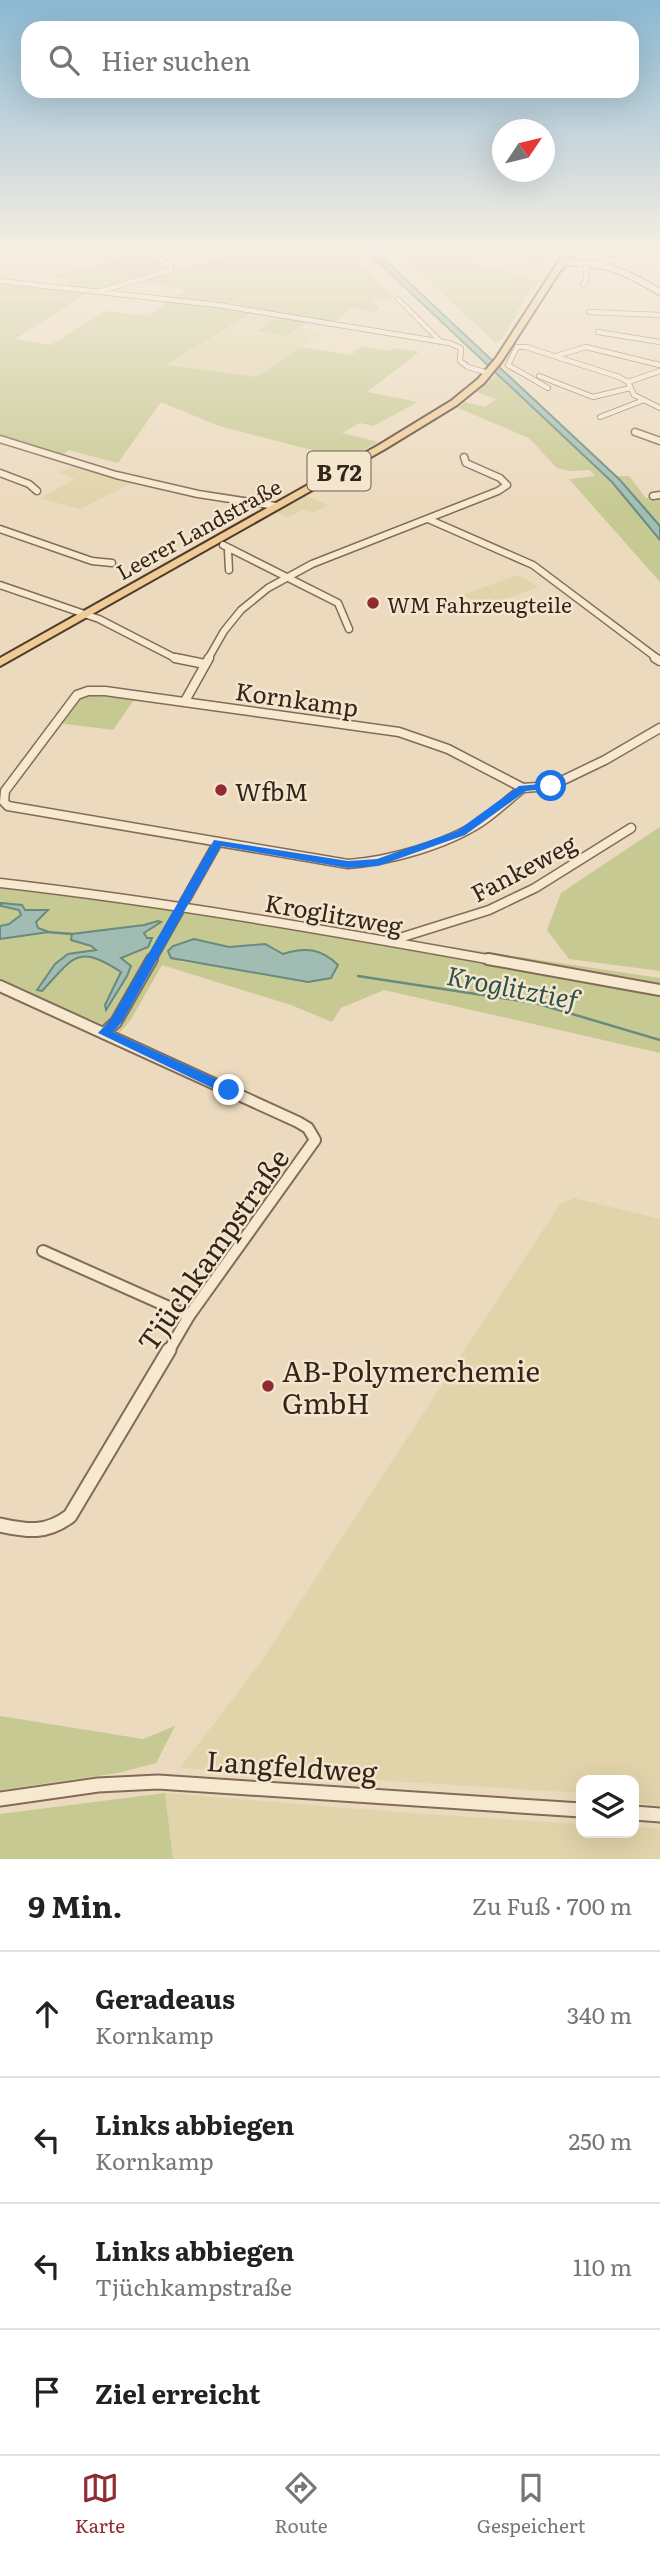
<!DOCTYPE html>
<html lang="de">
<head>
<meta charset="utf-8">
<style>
  :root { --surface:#fff; --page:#f2f2f2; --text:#222; --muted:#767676; --line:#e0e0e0; --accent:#902a33 }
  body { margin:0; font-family:Literata,serif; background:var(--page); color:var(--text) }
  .controls { position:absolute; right:21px; bottom:21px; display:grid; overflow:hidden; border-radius:14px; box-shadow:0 7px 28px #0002 }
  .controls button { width:63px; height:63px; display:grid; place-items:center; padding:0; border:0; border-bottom:2px solid var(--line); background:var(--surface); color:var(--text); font:35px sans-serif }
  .compass { position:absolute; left:492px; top:119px; width:63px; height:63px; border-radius:50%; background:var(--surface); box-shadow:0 7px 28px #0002; rotate:55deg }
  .stop { position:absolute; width:21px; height:21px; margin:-16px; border:5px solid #1a73e8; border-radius:50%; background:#fff }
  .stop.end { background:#1a73e8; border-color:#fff; box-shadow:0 2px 7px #0008 }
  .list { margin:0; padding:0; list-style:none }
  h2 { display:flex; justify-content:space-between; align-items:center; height:91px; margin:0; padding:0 28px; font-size:30px }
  h2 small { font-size:23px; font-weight:400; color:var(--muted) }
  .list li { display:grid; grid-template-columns:46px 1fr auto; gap:21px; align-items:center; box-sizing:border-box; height:126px; padding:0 28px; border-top:2px solid var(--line) }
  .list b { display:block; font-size:26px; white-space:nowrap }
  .list p { margin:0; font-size:23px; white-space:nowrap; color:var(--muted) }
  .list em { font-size:23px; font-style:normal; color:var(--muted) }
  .icon { flex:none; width:38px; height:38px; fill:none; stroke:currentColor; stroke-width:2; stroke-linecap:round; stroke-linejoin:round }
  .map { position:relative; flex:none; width:660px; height:1859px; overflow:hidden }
  .search { position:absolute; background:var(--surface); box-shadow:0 7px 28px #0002; left:21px; right:21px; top:21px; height:77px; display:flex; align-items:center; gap:18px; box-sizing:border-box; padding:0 24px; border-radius:21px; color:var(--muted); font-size:26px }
  .sheet { height:595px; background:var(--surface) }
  nav { display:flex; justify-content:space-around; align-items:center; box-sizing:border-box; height:98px; border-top:2px solid var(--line); background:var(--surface); font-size:19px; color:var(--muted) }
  nav a { display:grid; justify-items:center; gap:4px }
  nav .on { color:var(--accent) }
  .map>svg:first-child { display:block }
  .farmland { fill:#e1d4ab }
  .green { fill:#c7c992; fill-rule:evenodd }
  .water { fill:#a1bdb3; stroke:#698a7f; stroke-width:2 }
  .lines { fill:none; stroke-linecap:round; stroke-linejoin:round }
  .stream { stroke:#698a7f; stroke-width:2.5 }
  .street-far4-casing { stroke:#836b57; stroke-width:6 }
  .street-far3-casing { stroke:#836b57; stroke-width:9 }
  .street-far2-casing { stroke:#836b57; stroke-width:11 }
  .street-far1-casing { stroke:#836b57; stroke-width:14 }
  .street-casing { stroke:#836b57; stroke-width:17 }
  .secondary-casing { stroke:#654c3b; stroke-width:8 }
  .primary-casing { stroke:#503a2c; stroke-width:4 }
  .street-far4 { stroke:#f7e8d0; stroke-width:4.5 }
  .street-far3 { stroke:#f7e8d0; stroke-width:6 }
  .street-far2 { stroke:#f7e8d0; stroke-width:8 }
  .street-far1 { stroke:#f7e8d0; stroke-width:10 }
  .street { stroke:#f7e8d0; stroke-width:13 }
  .secondary { stroke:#f7e8d0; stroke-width:6 }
  .primary { fill:#efcc95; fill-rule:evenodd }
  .route { fill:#1a73e8 }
  .poi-dot { fill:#902a33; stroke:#f4e5cd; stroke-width:2.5 }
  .labels { text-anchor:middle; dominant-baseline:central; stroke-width:5; stroke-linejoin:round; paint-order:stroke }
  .far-street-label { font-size:21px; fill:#33251c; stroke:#f4e5cd }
  .far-poi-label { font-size:21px; fill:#33251c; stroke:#f4e5cd; text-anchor:start }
  .shield { fill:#f4e5cd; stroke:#6d5f51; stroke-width:2 }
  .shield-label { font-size:23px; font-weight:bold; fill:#33251c }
  .street-label { font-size:24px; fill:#33251c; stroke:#f4e5cd }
  .poi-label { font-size:24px; fill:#33251c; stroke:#f4e5cd; text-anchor:start }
  .water-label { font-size:26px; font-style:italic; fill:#2b524d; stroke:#f4e5cd }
  .near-street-label { font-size:28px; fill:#33251c; stroke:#f4e5cd }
  .near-poi-label { font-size:28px; fill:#33251c; stroke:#f4e5cd; text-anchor:start }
</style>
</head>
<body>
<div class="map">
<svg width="660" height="1859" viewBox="0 0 660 1859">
  <rect width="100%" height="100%" fill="#ecdabe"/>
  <g class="farmland">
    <polygon points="30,247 124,248 146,248 143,252 26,283 0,280 0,261 50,256"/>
    <polygon points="159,247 242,247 251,252 181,267 160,254"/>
    <polygon points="487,252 554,263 542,280 508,276 466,262"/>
    <polygon points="253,312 278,317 257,330 287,336 300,327 324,332 257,377 163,365"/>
    <polygon points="73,465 136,481 80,509 40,498 75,479 58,473"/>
    <polygon points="302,494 328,505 313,513 303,510 288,517 273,511"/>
    <polygon points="518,575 539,587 504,599 519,608 506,613 462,595"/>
    <polygon points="574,1198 660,1219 660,1806 634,1802 634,1780 581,1780 581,1793 180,1768 262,1660 560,1204"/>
    <polygon points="165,1793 422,1814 581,1824 581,1833 634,1833 634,1827 660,1828 660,1859 173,1859"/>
  </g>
  <g class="green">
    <polygon points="243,247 346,247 394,298 371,299 380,309 375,313 352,308 334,322 217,301 171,299 187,290 138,282 181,268 252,252"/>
    <polygon points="393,247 555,247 546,262 487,252 468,262 512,272 509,276 542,280 531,288 503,338 496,343 416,269 416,265"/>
    <polygon points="143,252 168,269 95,292 57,287 72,283 53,276"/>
    <polygon points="0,282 87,293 15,339 51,345 105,311 149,316 167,302 253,312 165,365 257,377 301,347 351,355 362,346 389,351 394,348 419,352 367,392 418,402 373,426 360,423 342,433 379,442 346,459 219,426 161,402 118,463 68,450 60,458 0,437"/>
    <polygon points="278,317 309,321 287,336 256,331"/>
    <polygon points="496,374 612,483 660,540 660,582 569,479 595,476 590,470 570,471 557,468 529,438 458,408 465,402 485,407 496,399 477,392"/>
    <polygon points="618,476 629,476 646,498 660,496 660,525"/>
    <polygon points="90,693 136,697 113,730 59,723 77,699"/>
    <polygon points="660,827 660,971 569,959 547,930 561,893"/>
    <path d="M0 880 102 892 387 937 381 947 405 942 425 943 660 978V1053L384 990 341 1008 332 1022 291 1005 162 965 130 1021 120 1032 0 981V939L46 932 38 928 36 922 47 910H25L22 905 1 903V906L19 910 21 915 9 924 0 926ZM157 921 160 922 143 933 147 938 135 953 120 958 130 965 127 976 105 1005 121 972C87 951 90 956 55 964L68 955 97 950 71 940 105 930 144 925ZM205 940 229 947 265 944 283 954 250 973 225 966 182 962 168 951 183 942Z"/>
    <polygon points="0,1716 143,1739 175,1726 156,1763 118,1773 0,1790"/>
    <polygon points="165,1793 173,1859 0,1859 0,1814"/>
  </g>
  <g class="water">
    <polygon points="362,247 371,247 620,480 660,526 660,540 612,482"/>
    <polygon points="1,903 22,905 25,910 48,910 36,922 38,928 49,932 0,939 0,926 9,924 21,915 19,910 1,906"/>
    <path d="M158 921 161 922 144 933 147 938H152L148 947 121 958 131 966 127 976 106 1010 105 1005 121 972C77 943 73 958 42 991L37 990 55 964 68 954 96 950 91 946 71 940 72 934 144 925Z"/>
    <path d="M194 939 229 947 265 944 283 954C304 947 321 948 338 965L331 978 308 982 171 958 168 951 173 946Z"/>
  </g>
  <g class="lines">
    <g class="stream">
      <polyline points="47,932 72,934"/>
      <polyline points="358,976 535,1003 660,1040"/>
    </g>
    <g class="street-far4-casing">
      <g id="street-far4">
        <polyline points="598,263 660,250"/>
        <polyline points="0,281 218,305 449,343 461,348 460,361 468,367 488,373"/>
        <polyline points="583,284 586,282 586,263"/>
        <polyline points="101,291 171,270 171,266 150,253 153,247"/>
        <polyline points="398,299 441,342"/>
        <polyline points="589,312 660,315"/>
        <polyline points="598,332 660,342"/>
        <polyline points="556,356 586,347 660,365"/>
        <polyline points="539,376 593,397 630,388"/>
        <polyline points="628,382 660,371"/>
        <polyline points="548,388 508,365 517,347 526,347 619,377 628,382 634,395 660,408"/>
        <polyline points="600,417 644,400"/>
      </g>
    </g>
    <g class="street-far3-casing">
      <g id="street-far3">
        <polyline points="635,432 660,441"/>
        <polyline points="0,439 116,475 198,494 276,506"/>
        <polyline points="0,473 29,484 37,491"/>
        <polyline points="653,496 660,495"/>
        <polyline points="428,519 533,565 658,659"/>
        <polyline points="0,529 92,561 112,563"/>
        <polyline points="223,545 338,603 349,629"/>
        <polyline points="229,570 228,551 231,549"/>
        <polyline points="0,585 99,619 173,657 183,659"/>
        <polyline points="208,659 224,631 241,610 268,588 312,564 498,491 507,485 500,478 466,463 464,457"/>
      </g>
    </g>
    <g class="street-far2-casing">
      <g id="street-far2">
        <polyline points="175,658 205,664"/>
        <polyline points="655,658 660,661"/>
        <path d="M88 691H105L399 732 448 749 523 788C509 799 496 812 481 822 446 845 389 861 348 864L8 806 4 802 5 791 77 695Z"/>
        <polyline points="185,701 209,658"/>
        <polyline points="523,788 551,786 605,760 660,728"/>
        <path d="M0 883C167 902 332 931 498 961"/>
        <polyline points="390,941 489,910 535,888 631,828"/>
        <polyline points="151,961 218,842"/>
      </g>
    </g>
    <g class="street-far1-casing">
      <g id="street-far1">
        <polyline points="488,959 660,990"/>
        <polyline points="0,986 298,1122 308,1128 315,1140 189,1316 168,1352"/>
        <polyline points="104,1033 116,1022 152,959"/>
        <polyline points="43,1251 189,1316"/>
      </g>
    </g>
    <g class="street-casing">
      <g id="street">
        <path d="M0 1525C28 1531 46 1534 70 1516L169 1350"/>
        <polyline points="0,1799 98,1785 158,1782 581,1810"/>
        <polyline points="634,1813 660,1815"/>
      </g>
    </g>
    <g class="secondary-casing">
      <path id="secondary" d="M562 262C607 263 621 269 660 292"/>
    </g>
    <g class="primary-casing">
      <polygon id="primary" points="568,247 574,247 563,269 560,271 502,361 484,383 457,405 385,449 0,666 0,658 379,445 451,401 478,379 496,358"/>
    </g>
    <use href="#street-far4" class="street-far4"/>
    <use href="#street-far3" class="street-far3"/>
    <use href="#street-far2" class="street-far2"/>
    <use href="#street-far1" class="street-far1"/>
    <use href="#street" class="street"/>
    <use href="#secondary" class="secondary"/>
    <use href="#primary" class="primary"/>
  </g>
  <linearGradient id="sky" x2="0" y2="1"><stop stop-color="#8bb8d3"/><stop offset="0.49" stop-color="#f6eee2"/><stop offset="1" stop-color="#f6eee2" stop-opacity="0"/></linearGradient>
  <rect width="660" height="508" fill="url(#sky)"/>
  <polygon class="route" points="551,783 555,784 555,788 526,791 465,835 378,866 348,868 221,846 122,1022 113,1032 234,1087 234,1094 225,1094 98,1033 111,1019 214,840 348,861 377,859 457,831 519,786"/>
  <g class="poi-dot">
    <circle cx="373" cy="603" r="7"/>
    <circle cx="221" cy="790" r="7"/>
    <circle cx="268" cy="1386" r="7"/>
  </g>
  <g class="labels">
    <g class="far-street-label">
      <text transform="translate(198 528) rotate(-29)">Leerer Landstraße</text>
    </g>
    <g class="far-poi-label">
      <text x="387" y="603">WM Fahrzeugteile</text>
    </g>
    <rect class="shield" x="307.5" y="451.5" width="63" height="39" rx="5"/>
    <g class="shield-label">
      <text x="339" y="471">B 72</text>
    </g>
    <g class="street-label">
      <text transform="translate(297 698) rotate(8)">Kornkamp</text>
      <text transform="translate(523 867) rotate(-28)">Fankeweg</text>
      <text transform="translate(334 913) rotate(10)">Kroglitzweg</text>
    </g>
    <g class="poi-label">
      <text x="235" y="790">WfbM</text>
    </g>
    <g class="water-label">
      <text transform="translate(513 986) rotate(11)">Kroglitztief</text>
    </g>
    <g class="near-street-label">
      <text transform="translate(212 1249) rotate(-55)">Tjüchkampstraße</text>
      <text transform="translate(292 1765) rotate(4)">Langfeldweg</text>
    </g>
    <g class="near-poi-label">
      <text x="282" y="1370">AB-Polymerchemie<tspan x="282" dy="32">GmbH</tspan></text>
    </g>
  </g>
</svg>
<div class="controls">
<button><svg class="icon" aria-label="layers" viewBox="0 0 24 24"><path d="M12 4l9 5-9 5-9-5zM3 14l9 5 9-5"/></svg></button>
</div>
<svg class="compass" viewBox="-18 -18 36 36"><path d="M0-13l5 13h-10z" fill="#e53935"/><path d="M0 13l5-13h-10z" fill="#767676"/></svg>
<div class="stop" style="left:551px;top:786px"></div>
<div class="stop end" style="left:229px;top:1090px"></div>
<div class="search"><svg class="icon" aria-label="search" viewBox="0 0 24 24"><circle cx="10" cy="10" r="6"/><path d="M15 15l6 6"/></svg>Hier suchen</div>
</div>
<section class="sheet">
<h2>9 Min.<small>Zu Fuß · 700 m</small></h2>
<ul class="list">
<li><svg class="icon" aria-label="ahead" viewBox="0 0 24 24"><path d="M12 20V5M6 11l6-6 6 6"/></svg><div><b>Geradeaus</b><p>Kornkamp</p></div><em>340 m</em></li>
<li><svg class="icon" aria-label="left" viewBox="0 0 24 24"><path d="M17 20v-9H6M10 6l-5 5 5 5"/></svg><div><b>Links abbiegen</b><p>Kornkamp</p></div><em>250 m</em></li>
<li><svg class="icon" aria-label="left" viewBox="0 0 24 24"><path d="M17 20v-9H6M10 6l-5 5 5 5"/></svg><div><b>Links abbiegen</b><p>Tjüchkampstraße</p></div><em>110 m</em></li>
<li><svg class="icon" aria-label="arrive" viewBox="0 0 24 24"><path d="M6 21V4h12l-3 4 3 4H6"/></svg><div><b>Ziel erreicht</b></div></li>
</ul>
</section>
<nav>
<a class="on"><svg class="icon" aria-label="map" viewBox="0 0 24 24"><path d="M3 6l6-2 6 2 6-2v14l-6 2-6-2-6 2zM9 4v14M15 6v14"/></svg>Karte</a>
<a><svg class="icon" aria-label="directions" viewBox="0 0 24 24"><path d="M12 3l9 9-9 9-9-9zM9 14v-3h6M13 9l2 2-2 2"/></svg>Route</a>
<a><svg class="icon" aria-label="saved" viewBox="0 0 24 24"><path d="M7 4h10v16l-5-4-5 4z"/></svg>Gespeichert</a>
</nav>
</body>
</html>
